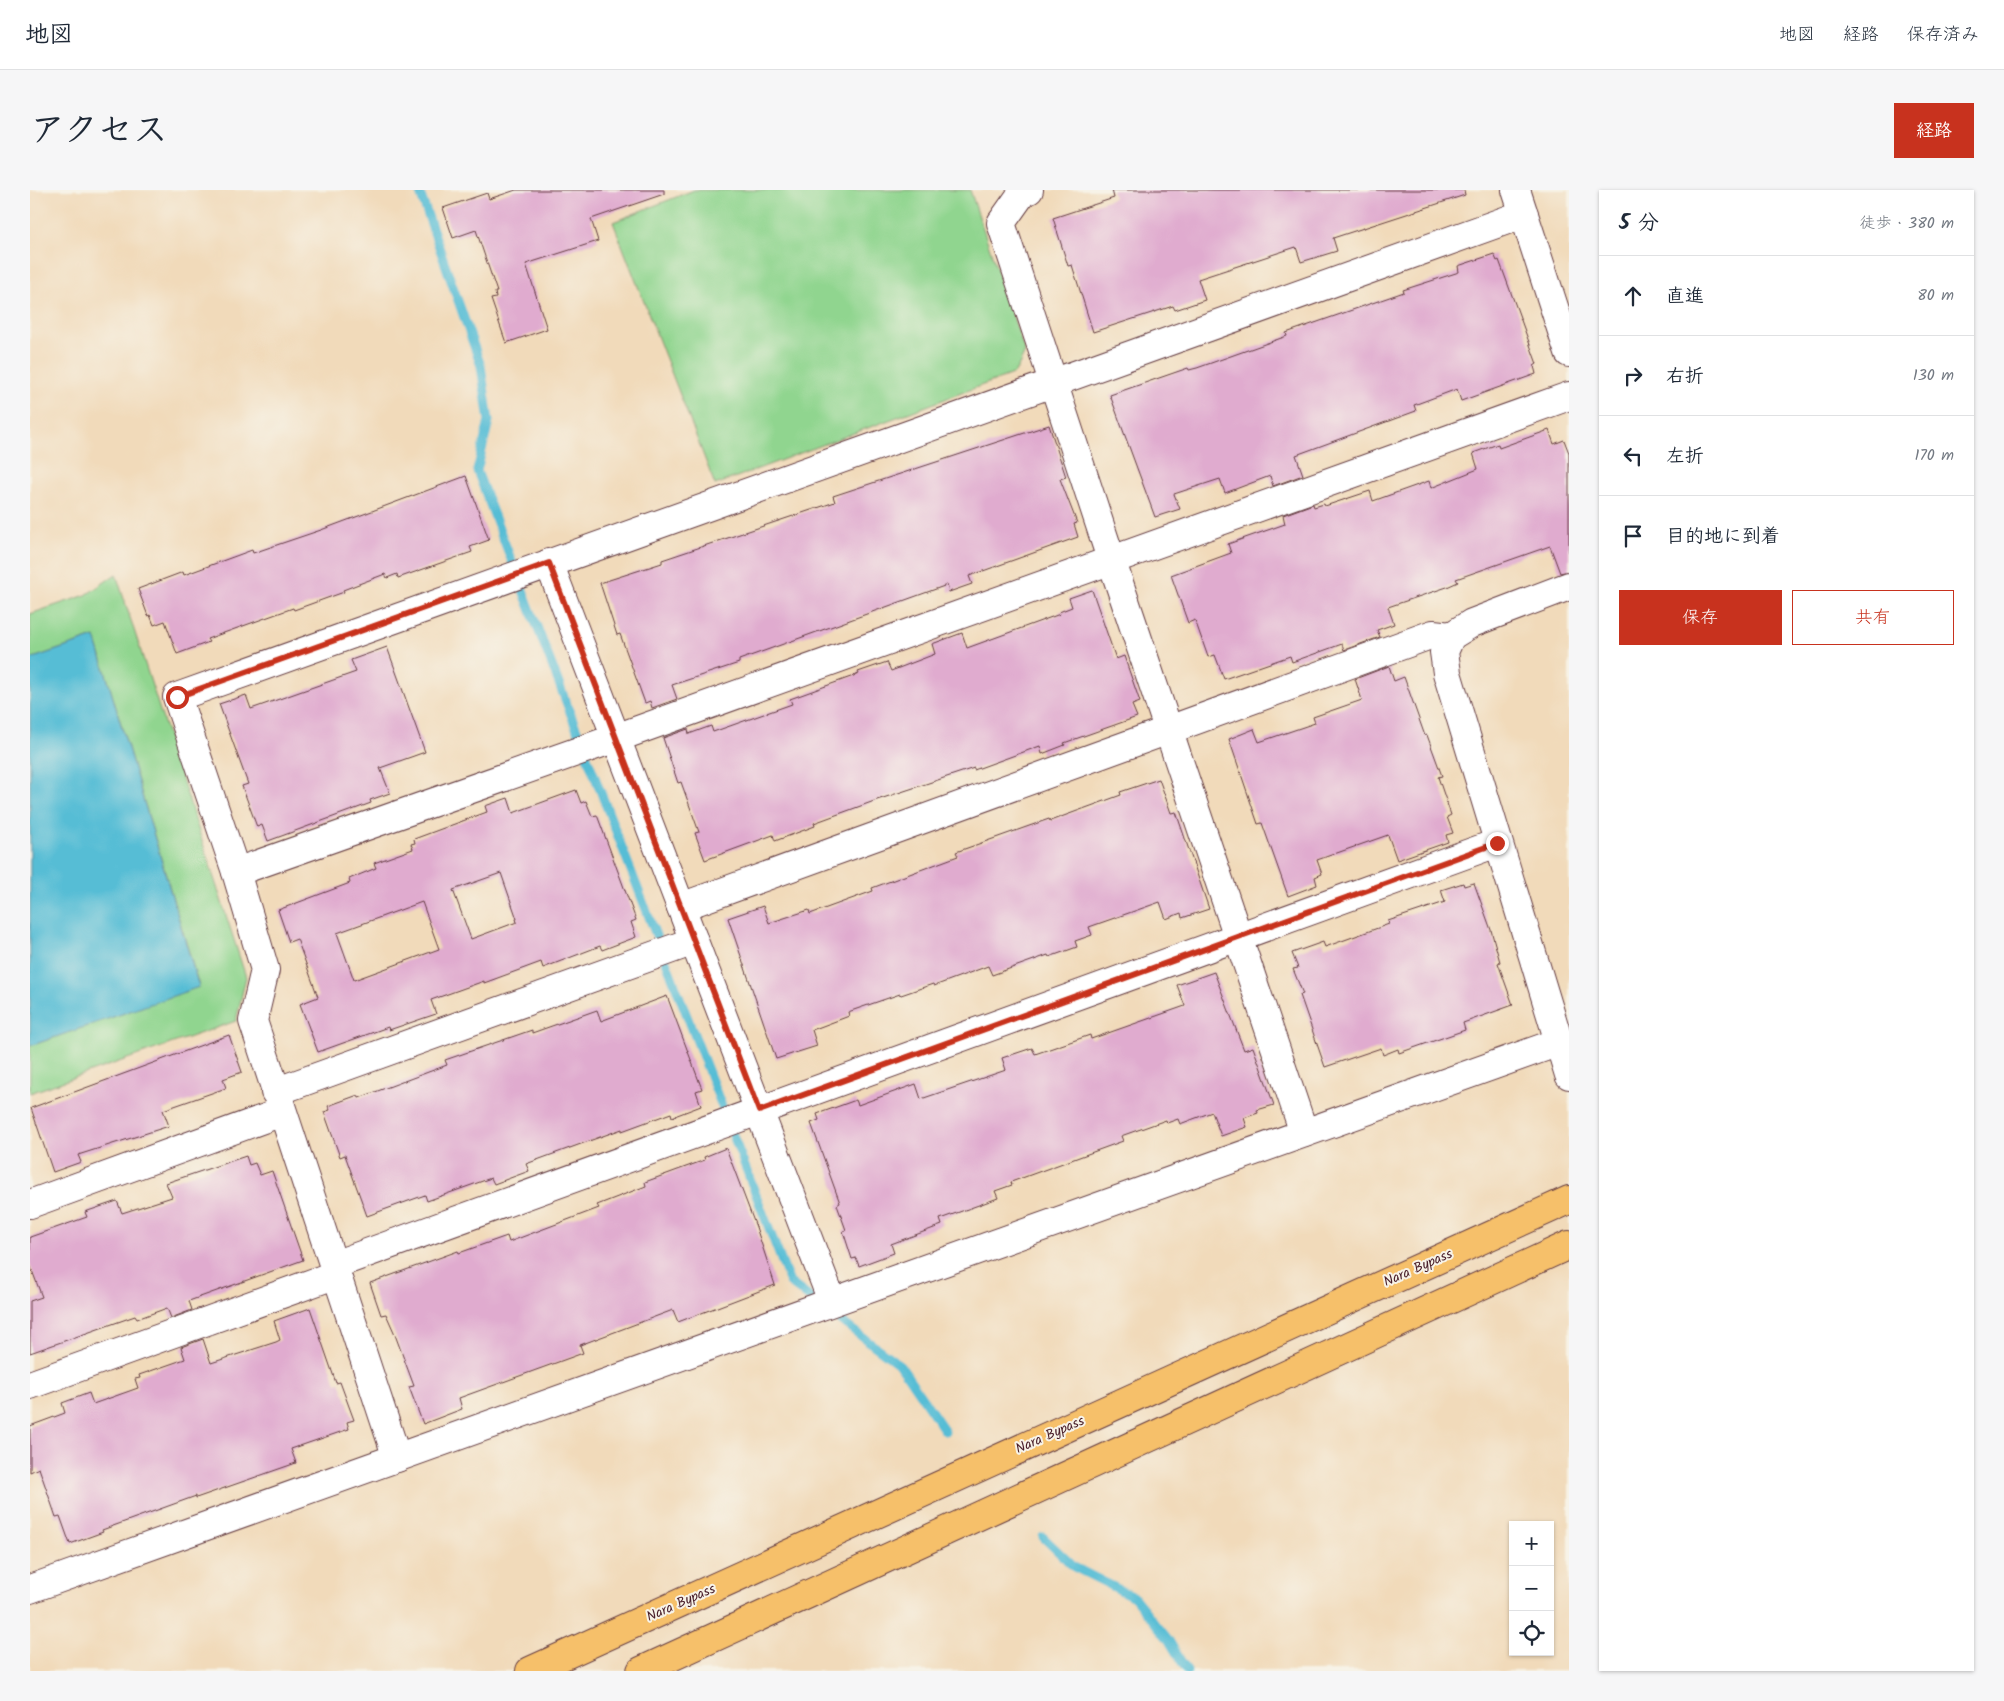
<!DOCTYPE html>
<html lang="ja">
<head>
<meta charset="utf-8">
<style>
  :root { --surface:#fff; --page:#f6f6f7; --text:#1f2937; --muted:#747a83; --line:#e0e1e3; --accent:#c8321e }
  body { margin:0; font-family:Kalam,"Klee One",sans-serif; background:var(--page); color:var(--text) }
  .controls { position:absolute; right:15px; bottom:15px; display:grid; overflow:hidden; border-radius:0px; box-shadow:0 1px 4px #0004 }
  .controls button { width:45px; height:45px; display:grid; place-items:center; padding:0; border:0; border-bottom:1px solid var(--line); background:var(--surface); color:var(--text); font:25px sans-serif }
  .stop { position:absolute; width:15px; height:15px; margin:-11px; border:4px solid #c8321e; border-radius:50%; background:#fff }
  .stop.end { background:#c8321e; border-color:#fff; box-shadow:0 1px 5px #0008 }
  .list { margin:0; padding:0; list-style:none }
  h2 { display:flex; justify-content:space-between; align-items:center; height:65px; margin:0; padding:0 20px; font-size:21px }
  h2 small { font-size:16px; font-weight:400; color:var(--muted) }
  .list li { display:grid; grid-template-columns:32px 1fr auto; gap:15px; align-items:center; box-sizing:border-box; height:80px; padding:0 20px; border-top:1px solid var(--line) }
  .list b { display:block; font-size:19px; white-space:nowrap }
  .list em { font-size:16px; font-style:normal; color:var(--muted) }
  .actions { display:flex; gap:10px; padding:15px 20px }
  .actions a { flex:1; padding:11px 0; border:1px solid var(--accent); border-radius:0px; text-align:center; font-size:18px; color:var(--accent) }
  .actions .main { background:var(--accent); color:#fff }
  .icon { flex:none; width:28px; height:28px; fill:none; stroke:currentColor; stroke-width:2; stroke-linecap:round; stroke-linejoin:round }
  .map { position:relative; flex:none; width:1539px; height:1481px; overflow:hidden; border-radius:0px }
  header { display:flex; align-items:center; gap:30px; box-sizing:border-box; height:70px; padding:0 25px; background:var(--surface); border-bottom:1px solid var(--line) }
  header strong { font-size:24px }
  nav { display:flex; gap:28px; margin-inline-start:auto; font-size:18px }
  .intro { display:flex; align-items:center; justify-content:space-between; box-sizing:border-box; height:120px; padding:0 30px }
  h1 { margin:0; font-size:35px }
  .button { padding:12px 22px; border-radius:0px; background:var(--accent); color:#fff; font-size:18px; font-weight:700 }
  main { display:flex; gap:30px; padding:0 30px }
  aside { flex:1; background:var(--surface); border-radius:0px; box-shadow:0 1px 4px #0004 }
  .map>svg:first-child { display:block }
  .green { fill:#90d58f; stroke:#6d7a5d }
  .water { fill:#57bdd5; stroke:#506e80 }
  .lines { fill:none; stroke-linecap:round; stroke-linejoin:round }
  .stream { stroke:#57bdd5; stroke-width:9 }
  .building { fill:#e0abcf; fill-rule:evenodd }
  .street-casing { stroke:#633b40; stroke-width:30 }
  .highway-casing { stroke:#633b40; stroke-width:30 }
  .street { stroke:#fff; stroke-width:28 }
  .highway { stroke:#f6c06b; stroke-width:28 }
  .route { stroke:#c8321e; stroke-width:6 }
  .labels { text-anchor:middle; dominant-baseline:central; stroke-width:4; stroke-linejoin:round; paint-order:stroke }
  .street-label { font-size:14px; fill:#4a1f2b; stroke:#f7f3e8 }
</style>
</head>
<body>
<header>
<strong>地図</strong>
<nav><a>地図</a><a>経路</a><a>保存済み</a></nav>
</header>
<div class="intro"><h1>アクセス</h1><a class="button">経路</a></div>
<main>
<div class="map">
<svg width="1539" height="1481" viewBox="0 0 1539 1481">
  <rect width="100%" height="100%" fill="#f7f3e8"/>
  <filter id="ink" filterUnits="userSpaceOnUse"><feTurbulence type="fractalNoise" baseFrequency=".02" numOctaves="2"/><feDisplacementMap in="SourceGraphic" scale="10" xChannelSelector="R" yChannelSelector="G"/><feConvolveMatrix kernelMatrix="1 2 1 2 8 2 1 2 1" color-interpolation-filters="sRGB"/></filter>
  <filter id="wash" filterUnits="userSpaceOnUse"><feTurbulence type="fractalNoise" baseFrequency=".0096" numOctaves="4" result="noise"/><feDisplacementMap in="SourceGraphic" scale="20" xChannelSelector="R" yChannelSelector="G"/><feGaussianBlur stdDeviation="1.12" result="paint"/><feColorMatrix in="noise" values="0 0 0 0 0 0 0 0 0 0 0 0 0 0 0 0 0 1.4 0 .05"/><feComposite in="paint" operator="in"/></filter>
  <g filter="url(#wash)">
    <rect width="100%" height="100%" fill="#f1daba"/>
    <g class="green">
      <polygon points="664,0 940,0 995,162 985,183 685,295 583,32"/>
      <polygon points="86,384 216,787 206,831 0,903 0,856 169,796 65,447 0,469 0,424 56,405"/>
    </g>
    <polygon class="water" points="65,447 169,797 0,856 0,469"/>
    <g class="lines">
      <g class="stream">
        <polyline points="389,0 451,176 459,231 447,281 760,1093 786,1112"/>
        <polyline points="796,1120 870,1175 915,1241"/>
        <polyline points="1013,1347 1044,1377 1104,1407 1138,1449 1157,1481"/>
      </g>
    </g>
    <g id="blocks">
      <g class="building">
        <polygon points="486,0 634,0 634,4 561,29 568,51 496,74 517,139 476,153 461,109 466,108 465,102 467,102 446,40 423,48 413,18 457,3 459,9"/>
        <polygon points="1082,0 1434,0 1435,5 1303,48 1307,61 1271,72 1266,57 1168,89 1175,110 1145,120 1143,116 1063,142 1042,75 1038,76 1023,28 1084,8"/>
        <polygon points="1464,64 1467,71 1469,70 1507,174 1504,176 1506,184 1431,211 1427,199 1384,215 1386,221 1266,265 1273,285 1243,296 1240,286 1195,303 1190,289 1144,304 1150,319 1125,327 1080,205 1158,178 1159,180 1167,178 1257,146 1256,143 1374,102 1373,100 1429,82 1428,76"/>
        <polygon points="1019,235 1036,287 1030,289 1047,333 1044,334 1048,347 939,386 942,394 919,402 917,395 709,470 709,473 642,495 647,509 622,518 620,511 615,513 590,444 587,445 570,393 632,373 632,370 805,312 803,306"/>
        <polygon points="1519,240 1524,254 1534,250 1539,263 1539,381 1530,383 1520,356 1426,389 1428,392 1417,397 1358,417 1364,434 1347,440 1350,447 1314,460 1312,454 1262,472 1260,466 1194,489 1185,465 1178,467 1165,430 1158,433 1141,385 1201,363 1198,354 1255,334 1253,325 1283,314 1284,317 1294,314 1295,316 1340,301 1343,311 1399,291 1401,298 1448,279 1443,263 1468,254 1469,258"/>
        <polygon points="436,286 459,350 440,357 442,362 368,388 367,384 357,388 355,384 313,400 314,402 264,420 263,418 177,449 179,452 147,464 135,431 124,435 120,425 118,426 108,399 153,382 154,385 222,360 223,363 291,340"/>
        <polygon points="1062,400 1086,469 1094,466 1110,512 1102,515 1107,527 1034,553 1035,555 1012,564 1010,556 944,580 944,578 847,610 784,633 785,636 745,651 743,645 675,670 665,643 669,642 651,592 648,593 633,548 658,539 659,544 681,536 683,542 762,514 760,509 829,484 828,482 857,472 861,481 905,464 902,454 932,443 937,458 1030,424 1029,422 1042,417 1039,408"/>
        <polygon points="357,457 395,562 350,578 360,603 340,610 341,613 238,651 232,635 227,637 212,596 218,594 189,514 216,505 221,519 326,482 321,470"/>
        <polygon points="1359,476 1364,491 1374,487 1395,546 1397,545 1412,586 1408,587 1421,625 1417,627 1423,643 1416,645 1418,652 1367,670 1358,645 1287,670 1292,684 1285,687 1287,695 1258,706 1232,633 1228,634 1199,549 1224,539 1229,552 1285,533 1283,527 1332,510 1325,489"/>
        <polygon points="1129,589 1141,623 1146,622 1179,719 1152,728 1151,723 1136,729 1130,712 1059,737 1062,745 1045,751 1047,757 1019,767 1018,765 962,785 958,776 904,796 903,794 871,805 870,804 818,822 819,826 782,840 787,856 746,869 698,728 733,716 739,733 779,720 780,724 843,701 842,698 928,666 926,662 1019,629 1020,631 1091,605 1090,602"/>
        <path d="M546 600 551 613 556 611 562 626 567 625 606 730 601 732 606 747 572 760 570 756 513 778 511 772 454 793V791L401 810 406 824 359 840 358 837 288 862 270 814 288 807 267 749 259 752 248 720 320 693 319 689 346 678 344 673 383 659 381 654 385 653 384 649 457 622 455 616 478 608 483 623ZM471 683 487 729H486L487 732 441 749 423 700ZM392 712 409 759 324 790 307 743Z"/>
        <polygon points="1433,693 1434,696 1444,693 1461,740 1470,772 1468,773 1483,815 1433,833 1435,840 1369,863 1368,859 1353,865 1351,858 1295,877 1270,805 1273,804 1263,779 1268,778 1262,763 1293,752 1295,757 1359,734 1358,731 1415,712 1411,700"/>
        <polygon points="1184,782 1214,860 1223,857 1244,915 1227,920 1228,923 1214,928 1217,937 1191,946 1182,922 1150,934 1148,929 1137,933 1136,930 1091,946 1093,951 981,992 982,995 965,1001 968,1008 910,1029 912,1035 861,1054 864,1063 829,1076 826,1068 822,1069 813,1041 816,1040 807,1015 810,1013 781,933 789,930 787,924 826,910 828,915 886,894 891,909 976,880 972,868 1002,858 1005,864 1060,845 1061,849 1155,816 1147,795"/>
        <polygon points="637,806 672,899 666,901 671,916 642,927 641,923 592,941 592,939 496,974 499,981 464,994 461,988 397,1011 395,1005 337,1026 315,965 310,967 294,922 300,920 298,916 328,905 329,908 417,875 415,870 502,840 502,843 567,820 571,831"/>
        <polygon points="199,845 212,882 193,889 196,898 133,920 139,936 48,965 51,972 23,982 1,918"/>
        <polygon points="696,958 726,1037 745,1095 648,1132 643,1120 550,1155 553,1163 429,1208 432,1219 393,1234 379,1197 384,1196 364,1142 356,1124 351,1125 340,1093 428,1061 429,1063 477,1046 479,1052 569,1018 567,1015 616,996 615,992 675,970 674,967"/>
        <polygon points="216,966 219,975 225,973 230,985 242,981 273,1070 159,1111 162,1120 141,1128 137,1118 107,1129 105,1126 0,1163 0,1111 12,1107 0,1075 0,1047 57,1027 55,1022 87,1011 92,1023 142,1007 136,993"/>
        <polygon points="280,1118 306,1193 310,1192 324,1230 317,1232 319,1239 261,1259 266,1273 166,1308 166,1306 72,1340 73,1342 40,1354 30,1326 26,1327 9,1278 0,1282 0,1236 35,1223 32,1213 59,1203 63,1214 108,1198 105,1189 110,1188 109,1185 155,1169 151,1157 173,1149 181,1173 246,1152 250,1150 244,1131"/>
      </g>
    </g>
  </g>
  <g filter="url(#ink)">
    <use href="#blocks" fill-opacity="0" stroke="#633b40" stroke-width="1"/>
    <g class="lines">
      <g class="street-casing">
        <g id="street">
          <polyline points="999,0 993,2 971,33 1081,369 1274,943"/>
          <polyline points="1486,0 1539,163"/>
          <polyline points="519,373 802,1111"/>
          <polyline points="206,682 586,548 1539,206"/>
          <polyline points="651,717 1403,444 1421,446"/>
          <polyline points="1529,852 1417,483 1414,462 1421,446 1442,433 1539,396"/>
          <polyline points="245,902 664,751"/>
          <polyline points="0,1014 252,922"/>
          <polyline points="304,1075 1467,653"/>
          <polyline points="0,1195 307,1084"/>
          <polyline points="367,1268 223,831 235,780 206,682 147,507 1494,24"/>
          <polyline points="0,1399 1529,852 1539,885"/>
        </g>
      </g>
      <g class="highway-casing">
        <g id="highway">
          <polyline points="500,1481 1539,1010"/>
          <polyline points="611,1481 1539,1055"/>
        </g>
      </g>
      <use href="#street" class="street"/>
      <use href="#highway" class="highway"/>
    </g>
  </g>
  <g class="lines" filter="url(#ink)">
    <polyline class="route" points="147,507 519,373 729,921 1467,653"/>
  </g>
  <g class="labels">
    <g class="street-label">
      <text transform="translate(1388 1078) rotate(-24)">Nara Bypass</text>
      <text transform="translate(1020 1245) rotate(-24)">Nara Bypass</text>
      <text transform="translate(651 1413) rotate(-24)">Nara Bypass</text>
    </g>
  </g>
</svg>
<div class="controls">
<button>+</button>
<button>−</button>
<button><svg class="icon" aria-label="locate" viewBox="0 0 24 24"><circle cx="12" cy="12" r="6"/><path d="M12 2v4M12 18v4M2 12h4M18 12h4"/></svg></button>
</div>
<div class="stop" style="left:147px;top:507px"></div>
<div class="stop end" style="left:1467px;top:653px"></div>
</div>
<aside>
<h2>5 分<small>徒歩 · 380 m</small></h2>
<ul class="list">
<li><svg class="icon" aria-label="ahead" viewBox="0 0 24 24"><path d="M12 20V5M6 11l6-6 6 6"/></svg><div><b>直進</b></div><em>80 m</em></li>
<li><svg class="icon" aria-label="right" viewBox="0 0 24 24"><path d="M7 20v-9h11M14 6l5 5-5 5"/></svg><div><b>右折</b></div><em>130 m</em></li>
<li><svg class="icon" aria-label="left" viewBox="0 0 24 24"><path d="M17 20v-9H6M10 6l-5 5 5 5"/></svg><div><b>左折</b></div><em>170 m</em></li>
<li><svg class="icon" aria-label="arrive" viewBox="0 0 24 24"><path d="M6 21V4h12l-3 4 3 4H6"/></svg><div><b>目的地に到着</b></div></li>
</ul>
<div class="actions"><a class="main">保存</a><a>共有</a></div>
</aside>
</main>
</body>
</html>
